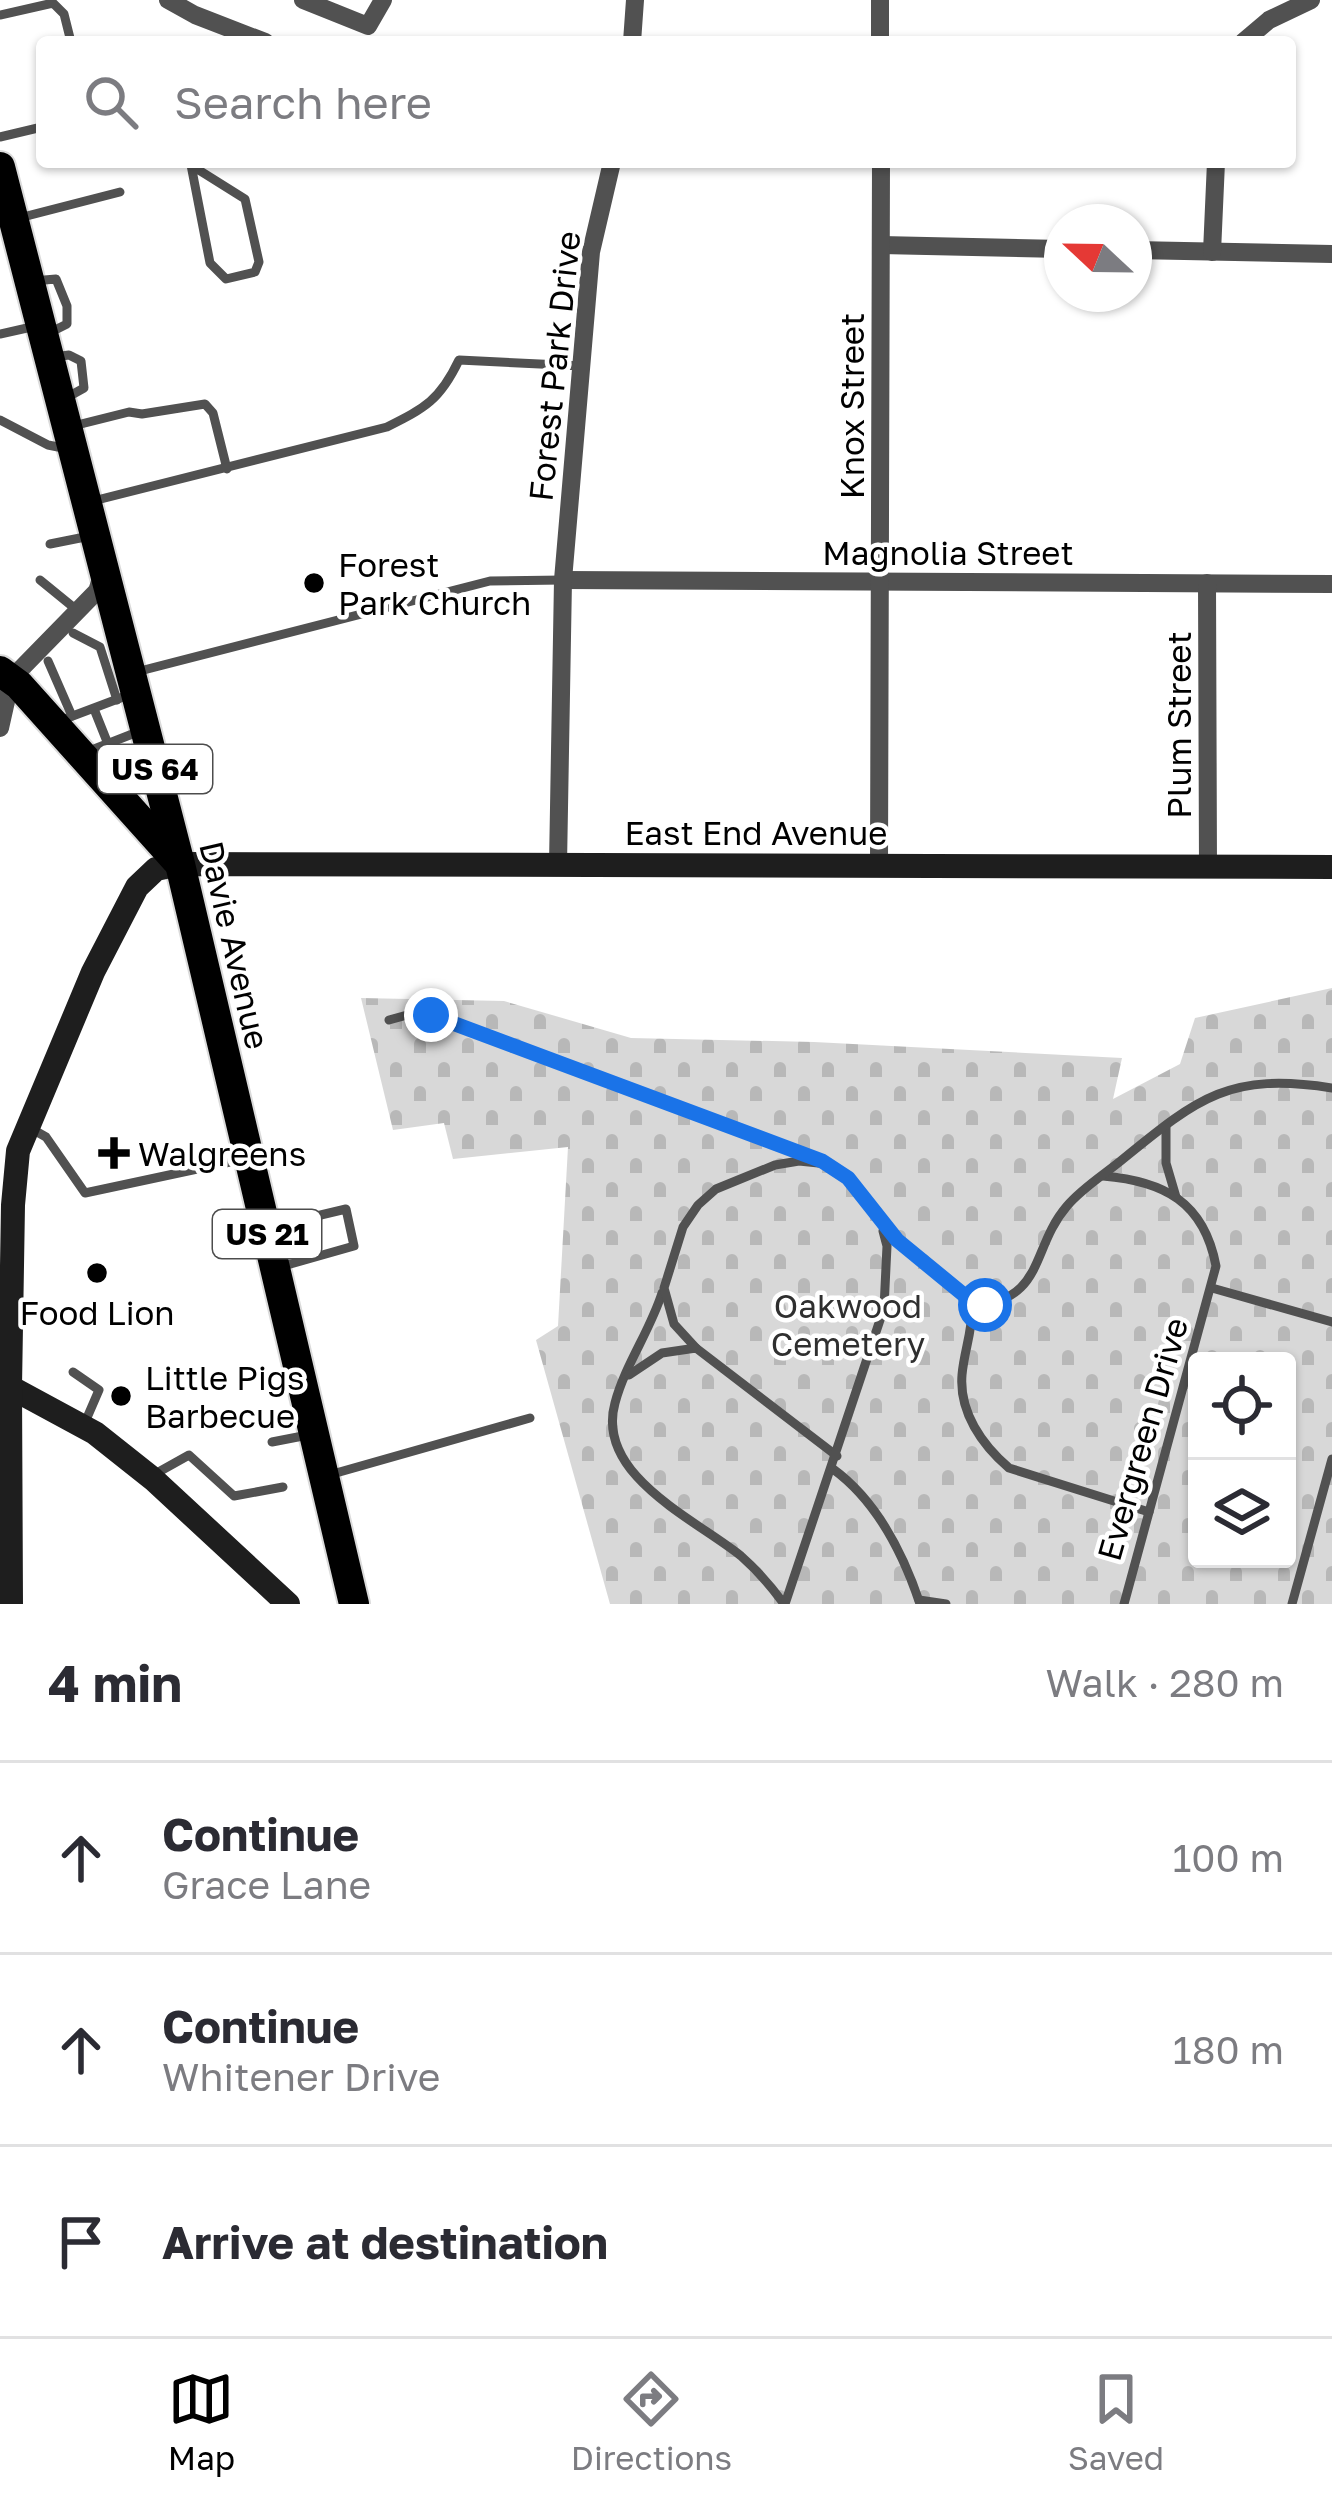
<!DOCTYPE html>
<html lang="en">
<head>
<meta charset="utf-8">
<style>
  :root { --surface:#fff; --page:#f2f2f3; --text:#2b2b33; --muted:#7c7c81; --line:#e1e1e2; --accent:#000 }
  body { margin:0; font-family:"Golos Text",sans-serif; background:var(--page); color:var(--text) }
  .controls { position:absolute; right:36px; bottom:36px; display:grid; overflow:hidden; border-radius:12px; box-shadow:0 3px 9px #0004 }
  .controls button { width:108px; height:108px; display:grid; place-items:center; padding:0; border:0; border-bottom:3px solid var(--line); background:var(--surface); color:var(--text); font:60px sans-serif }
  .compass { position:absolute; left:1044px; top:204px; width:108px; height:108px; border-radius:50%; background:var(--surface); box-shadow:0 3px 9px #0004; rotate:292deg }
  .stop { position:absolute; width:36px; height:36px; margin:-27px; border:9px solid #1a73e8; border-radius:50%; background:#fff }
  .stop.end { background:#1a73e8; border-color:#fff; box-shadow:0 3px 12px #0008 }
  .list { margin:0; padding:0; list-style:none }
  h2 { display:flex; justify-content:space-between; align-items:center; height:156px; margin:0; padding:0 48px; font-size:51px }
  h2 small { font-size:39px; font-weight:400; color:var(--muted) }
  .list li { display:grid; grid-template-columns:78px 1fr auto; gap:36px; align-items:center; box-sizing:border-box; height:192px; padding:0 48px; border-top:3px solid var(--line) }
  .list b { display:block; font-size:45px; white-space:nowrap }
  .list p { margin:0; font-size:39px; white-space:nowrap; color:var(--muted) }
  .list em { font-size:39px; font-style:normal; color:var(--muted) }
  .icon { flex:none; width:66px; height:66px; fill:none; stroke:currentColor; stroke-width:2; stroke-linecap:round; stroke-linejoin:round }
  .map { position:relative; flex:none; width:1332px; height:1604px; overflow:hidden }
  .search { position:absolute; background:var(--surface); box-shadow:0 3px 9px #0004; left:36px; right:36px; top:36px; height:132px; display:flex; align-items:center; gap:30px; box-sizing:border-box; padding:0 42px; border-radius:12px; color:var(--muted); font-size:45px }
  .sheet { height:732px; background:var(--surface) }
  nav { display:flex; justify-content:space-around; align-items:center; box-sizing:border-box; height:168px; border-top:3px solid var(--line); background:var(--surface); font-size:33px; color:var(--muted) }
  nav a { display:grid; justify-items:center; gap:6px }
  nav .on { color:var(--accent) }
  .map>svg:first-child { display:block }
  .cemetery { fill:url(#cemetery-stones); fill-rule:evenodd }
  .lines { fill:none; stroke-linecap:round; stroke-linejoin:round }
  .primary-casing { stroke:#dbdbdb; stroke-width:34 }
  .lane { stroke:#515151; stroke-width:9 }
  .street { stroke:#515151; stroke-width:18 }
  .secondary { stroke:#1e1e1e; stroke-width:24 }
  .primary { stroke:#000; stroke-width:30 }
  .route { stroke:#1a73e8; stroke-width:15 }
  .poi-dot { fill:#000; stroke:#fff; stroke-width:4.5 }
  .labels { text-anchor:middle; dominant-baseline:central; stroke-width:9; stroke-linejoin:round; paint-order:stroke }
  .shield { fill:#fff; stroke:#4c4c4c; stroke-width:3 }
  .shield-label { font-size:30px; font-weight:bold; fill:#000 }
  .street-label { font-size:33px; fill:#000; stroke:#fff }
  .poi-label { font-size:33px; fill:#000; stroke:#fff; text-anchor:start }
  .park-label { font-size:33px; fill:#2f2f2f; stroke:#fff }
</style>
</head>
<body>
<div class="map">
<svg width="1332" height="1604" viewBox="0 0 1332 1604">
  <defs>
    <pattern id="cemetery-stones" width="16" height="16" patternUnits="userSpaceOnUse" patternTransform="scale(3)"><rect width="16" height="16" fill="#d8d8d8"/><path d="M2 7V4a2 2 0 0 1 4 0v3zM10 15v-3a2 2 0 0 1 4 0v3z" fill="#b8b8b8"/></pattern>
  </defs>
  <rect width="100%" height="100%" fill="#fff"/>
  <path class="cemetery" d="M1332 988V1604H610L536 1340 558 1326 568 1147 453 1159 444 1123 393 1130 361 998 504 1001 631 1038 814 1042 1122 1058 1113 1099 1180 1064 1195 1018ZM1197 1361H1287V1559H1197Z"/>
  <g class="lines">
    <g class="primary-casing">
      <g id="primary">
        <polyline points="0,167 180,864 354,1604"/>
        <polyline points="0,671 19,685 176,860"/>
      </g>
    </g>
    <g class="lane">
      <polyline points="0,15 53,3 64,14 71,42"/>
      <polyline points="0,137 42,127"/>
      <polyline points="186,162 245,199 259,262 255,272 226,279 210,263 191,165"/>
      <polyline points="19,218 120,192"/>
      <polyline points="33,281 56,279 67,306 67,324 49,333"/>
      <polyline points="0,334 36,326"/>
      <polyline points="53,357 69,355 81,361 84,388 66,398"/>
      <polyline points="0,420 48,445 68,449"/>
      <polyline points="73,426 129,412 142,414 205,404 213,413 227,469"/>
      <path d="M93 501 387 427C425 408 440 400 459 360L582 366"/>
      <polyline points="50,544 90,536"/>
      <polyline points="40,580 78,611"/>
      <polyline points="73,633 100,647 117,700"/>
      <polyline points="48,661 72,716"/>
      <polyline points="136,672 490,581 563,580"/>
      <polyline points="94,709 108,744"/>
      <polyline points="62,720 131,694"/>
      <polyline points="89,751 140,731"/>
      <polyline points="389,1020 418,1012 431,1015 817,1159"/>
      <polyline points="1166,1126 1166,1163 1176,1197"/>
      <polyline points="32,1129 46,1137 85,1193 244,1159"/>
      <path d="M1103 1176C1164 1181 1204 1202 1216 1266L1124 1604"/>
      <polyline points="270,1227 346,1209 354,1246 280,1267"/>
      <polyline points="1212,1288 1332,1322"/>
      <path d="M662 1293C650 1331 625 1365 615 1403 595 1475 695 1519 741 1556 758 1571 771 1586 784 1604"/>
      <path d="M972 1306C1046 1300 1030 1249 1067 1206 1082 1188 1105 1174 1123 1159 1199 1097 1230 1072 1332 1088"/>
      <path d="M972 1306C973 1330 964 1351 962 1375 959 1412 982 1445 1009 1468L1149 1512"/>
      <polyline points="696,1348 674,1324 664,1288 683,1227 698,1205 716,1189 775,1165 799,1161 828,1164 863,1195 881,1224 897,1240 964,1295 972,1306"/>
      <polyline points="73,1372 99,1390 83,1427"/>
      <polyline points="629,1375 662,1353 696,1348 837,1456"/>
      <polyline points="272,1442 308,1435"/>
      <path d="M833 1469C877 1501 903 1553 920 1604"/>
      <polyline points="155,1474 189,1455 234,1496 283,1487"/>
      <polyline points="329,1475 530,1418"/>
      <polyline points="919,1600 946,1604"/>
      <polyline points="785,1604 884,1308 887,1246 883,1231"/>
      <polyline points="1292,1604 1332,1459"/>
    </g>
    <g class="street">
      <polyline points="168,0 195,15 265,42"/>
      <polyline points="303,0 368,26 383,0"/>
      <polyline points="880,0 880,42"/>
      <polyline points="632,42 635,0"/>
      <polyline points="1243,42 1269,20 1311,0"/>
      <polyline points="881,245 1062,249"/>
      <polyline points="1134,250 1332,254"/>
      <polyline points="1212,252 1216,162"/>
      <polyline points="563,580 1332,584"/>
      <polyline points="1207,583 1208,867"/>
      <polyline points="0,728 11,679 97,591 103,573"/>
      <polyline points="558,865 563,580 591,252 612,162"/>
      <polyline points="879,866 881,162"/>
    </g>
    <g class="secondary">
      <polyline points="0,1385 10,1387 95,1433 153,1479 288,1604"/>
      <polyline points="11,1604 10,1387 13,1205 18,1151 93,972 137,887 156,869 180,864 1332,867"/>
    </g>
    <use href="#primary" class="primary"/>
  </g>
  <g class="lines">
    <polyline class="route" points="431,1015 822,1161 848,1178 897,1240 964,1295 972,1306 985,1305"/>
  </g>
  <g class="poi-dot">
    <circle cx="314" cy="583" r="12"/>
    <path d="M108 1135h12v12h12v12h-12v12h-12v-12h-12v-12h12z"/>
    <circle cx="97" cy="1273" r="12"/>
    <circle cx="121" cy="1396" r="12"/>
  </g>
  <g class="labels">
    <g class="shield">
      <rect x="98" y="745" width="114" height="48" rx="9"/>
      <rect x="213" y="1210" width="108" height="48" rx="9"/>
    </g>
    <g class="shield-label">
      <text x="155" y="769">US 64</text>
      <text x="267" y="1234">US 21</text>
    </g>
    <g class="street-label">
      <text transform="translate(554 366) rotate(-84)">Forest Park Drive</text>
      <text transform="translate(851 406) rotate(-90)">Knox Street</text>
      <text x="948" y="552">Magnolia Street</text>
      <text transform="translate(1178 725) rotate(-90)">Plum Street</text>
      <text x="756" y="832">East End Avenue</text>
      <text transform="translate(235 945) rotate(77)">Davie Avenue</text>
      <text transform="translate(1142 1439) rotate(-74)">Evergreen Drive</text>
    </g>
    <g class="poi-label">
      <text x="338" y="564">Forest<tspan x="338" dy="38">Park Church</tspan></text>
      <text x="138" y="1153">Walgreens</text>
      <text x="97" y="1312" text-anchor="middle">Food Lion</text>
      <text x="145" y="1377">Little Pigs<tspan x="145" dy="38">Barbecue</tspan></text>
    </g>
    <g class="park-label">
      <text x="848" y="1305">Oakwood<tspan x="848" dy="38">Cemetery</tspan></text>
    </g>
  </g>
</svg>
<div class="controls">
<button><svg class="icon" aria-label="locate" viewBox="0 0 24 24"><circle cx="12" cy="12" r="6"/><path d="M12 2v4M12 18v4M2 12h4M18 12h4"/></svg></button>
<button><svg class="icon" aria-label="layers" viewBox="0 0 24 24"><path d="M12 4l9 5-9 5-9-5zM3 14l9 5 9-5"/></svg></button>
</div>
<svg class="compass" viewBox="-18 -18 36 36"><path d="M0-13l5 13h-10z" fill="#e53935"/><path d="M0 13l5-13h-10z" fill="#7c7c81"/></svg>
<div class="stop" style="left:985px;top:1305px"></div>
<div class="stop end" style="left:431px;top:1015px"></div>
<div class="search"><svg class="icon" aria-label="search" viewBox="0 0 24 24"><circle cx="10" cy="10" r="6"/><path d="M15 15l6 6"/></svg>Search here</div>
</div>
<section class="sheet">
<h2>4 min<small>Walk · 280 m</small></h2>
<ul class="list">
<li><svg class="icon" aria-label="ahead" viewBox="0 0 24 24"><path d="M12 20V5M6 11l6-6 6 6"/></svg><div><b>Continue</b><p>Grace Lane</p></div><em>100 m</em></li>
<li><svg class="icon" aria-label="ahead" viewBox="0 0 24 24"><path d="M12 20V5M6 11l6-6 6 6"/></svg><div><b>Continue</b><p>Whitener Drive</p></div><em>180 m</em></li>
<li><svg class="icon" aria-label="arrive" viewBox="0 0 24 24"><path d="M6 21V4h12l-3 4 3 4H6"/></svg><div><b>Arrive at destination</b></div></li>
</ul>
</section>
<nav>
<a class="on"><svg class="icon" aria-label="map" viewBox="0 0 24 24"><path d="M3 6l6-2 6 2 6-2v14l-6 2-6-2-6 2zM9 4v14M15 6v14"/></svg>Map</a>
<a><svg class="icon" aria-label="directions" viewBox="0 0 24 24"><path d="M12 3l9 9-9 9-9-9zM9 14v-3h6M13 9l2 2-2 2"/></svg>Directions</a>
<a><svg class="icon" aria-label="saved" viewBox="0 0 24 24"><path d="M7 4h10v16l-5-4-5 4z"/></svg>Saved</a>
</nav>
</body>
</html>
